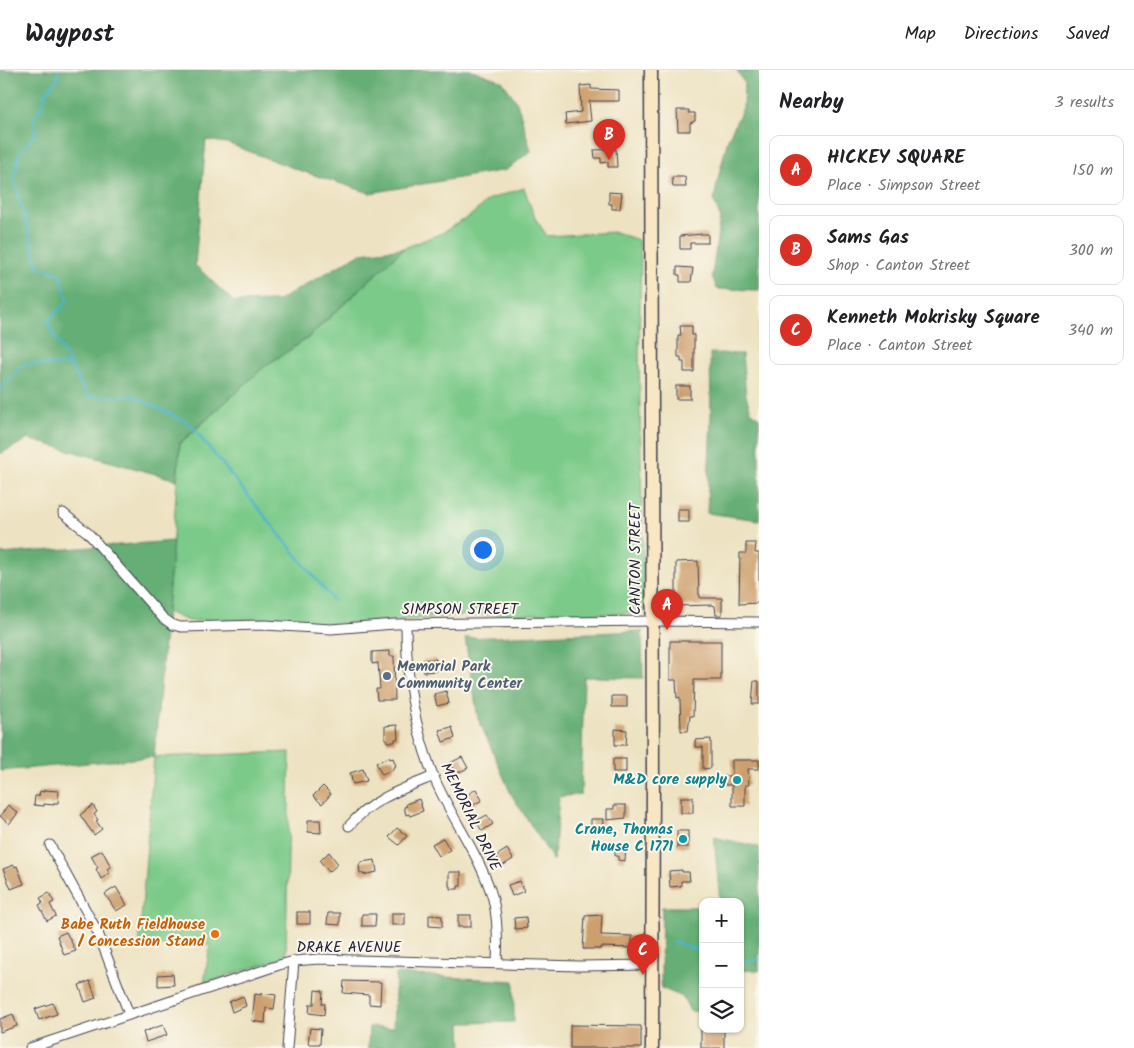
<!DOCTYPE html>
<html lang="en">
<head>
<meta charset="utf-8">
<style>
  :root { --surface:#fff; --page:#f6f6f6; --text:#202124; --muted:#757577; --line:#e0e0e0; --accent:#d93025 }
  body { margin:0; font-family:Kalam,sans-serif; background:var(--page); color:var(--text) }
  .controls { position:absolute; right:15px; bottom:15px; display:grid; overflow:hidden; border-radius:10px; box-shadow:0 1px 4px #0004 }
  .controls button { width:45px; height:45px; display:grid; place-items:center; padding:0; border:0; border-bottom:1px solid var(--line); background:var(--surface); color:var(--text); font:25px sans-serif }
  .you { position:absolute; left:482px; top:479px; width:18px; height:18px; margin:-12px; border:4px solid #fff; border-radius:50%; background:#1a73e8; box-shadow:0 0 0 8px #1a73e833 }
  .badge { display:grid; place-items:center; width:32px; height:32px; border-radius:50%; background:var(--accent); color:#fff; font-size:16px; font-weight:700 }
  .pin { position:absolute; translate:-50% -41px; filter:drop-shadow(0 1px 2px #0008) }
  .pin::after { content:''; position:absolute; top:26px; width:18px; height:15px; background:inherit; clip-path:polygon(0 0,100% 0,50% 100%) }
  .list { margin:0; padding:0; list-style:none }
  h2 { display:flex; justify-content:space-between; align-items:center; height:65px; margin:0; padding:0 20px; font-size:21px }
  h2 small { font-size:16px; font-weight:400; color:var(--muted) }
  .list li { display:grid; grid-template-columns:32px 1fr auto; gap:15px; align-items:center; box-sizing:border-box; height:70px; margin:0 10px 10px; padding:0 10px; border:1px solid var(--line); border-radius:10px }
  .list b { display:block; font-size:19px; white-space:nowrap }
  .list p { margin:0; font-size:16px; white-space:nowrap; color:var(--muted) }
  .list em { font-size:16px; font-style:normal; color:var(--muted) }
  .icon { flex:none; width:28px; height:28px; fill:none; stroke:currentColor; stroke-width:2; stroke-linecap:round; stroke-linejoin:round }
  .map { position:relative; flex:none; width:759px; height:978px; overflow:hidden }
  header { display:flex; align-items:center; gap:30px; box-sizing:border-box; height:70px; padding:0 25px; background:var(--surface); border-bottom:1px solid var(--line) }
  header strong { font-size:24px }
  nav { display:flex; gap:28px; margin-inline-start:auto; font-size:18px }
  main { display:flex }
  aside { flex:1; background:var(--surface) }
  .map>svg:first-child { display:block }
  .green { fill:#7cca89; stroke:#4f7662 }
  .forest { fill:#65ae75; stroke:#446858 }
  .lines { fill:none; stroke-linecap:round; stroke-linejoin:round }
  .stream { stroke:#48b4c5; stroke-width:2.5 }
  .building { fill:#cd9f6d }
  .street-casing { stroke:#403f4f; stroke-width:11 }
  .secondary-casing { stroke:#403f4f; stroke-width:15 }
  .street { stroke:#fff; stroke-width:9 }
  .secondary { stroke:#f9e7c3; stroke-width:12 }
  .service-dot { fill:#5c6f8a; stroke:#fbf7ec; stroke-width:2 }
  .culture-dot { fill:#0f9aa8; stroke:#fbf7ec; stroke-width:2 }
  .food-dot { fill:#e8710a; stroke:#fbf7ec; stroke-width:2 }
  .labels { text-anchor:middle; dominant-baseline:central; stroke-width:4; stroke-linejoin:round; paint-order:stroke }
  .street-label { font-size:15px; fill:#22223b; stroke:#fbf7ec }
  .service-label { font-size:15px; font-weight:bold; fill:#4e5e75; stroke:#fbf7ec; text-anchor:start }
  .culture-label { font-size:15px; font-weight:bold; fill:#0d838f; stroke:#fbf7ec; text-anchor:end }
  .food-label { font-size:15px; font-weight:bold; fill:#c56008; stroke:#fbf7ec; text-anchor:end }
</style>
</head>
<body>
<header>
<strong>Waypost</strong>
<nav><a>Map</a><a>Directions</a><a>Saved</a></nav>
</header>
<main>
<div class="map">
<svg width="759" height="978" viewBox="0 0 759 978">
  <rect width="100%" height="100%" fill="#fbf7ec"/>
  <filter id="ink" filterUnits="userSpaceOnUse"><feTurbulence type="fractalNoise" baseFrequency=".02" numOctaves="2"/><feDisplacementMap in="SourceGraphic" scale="10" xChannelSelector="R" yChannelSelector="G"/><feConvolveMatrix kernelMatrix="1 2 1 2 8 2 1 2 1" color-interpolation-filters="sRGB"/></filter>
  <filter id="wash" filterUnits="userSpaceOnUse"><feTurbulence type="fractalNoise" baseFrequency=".0096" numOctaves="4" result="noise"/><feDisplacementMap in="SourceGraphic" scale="20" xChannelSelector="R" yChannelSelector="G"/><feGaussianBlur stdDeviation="1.12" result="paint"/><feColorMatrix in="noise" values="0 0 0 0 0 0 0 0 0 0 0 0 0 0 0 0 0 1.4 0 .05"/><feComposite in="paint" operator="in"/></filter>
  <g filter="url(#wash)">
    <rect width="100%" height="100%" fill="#ede2c1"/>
    <g class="green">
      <polygon points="524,118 535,148 547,166 615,162 638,170 641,186 639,286 644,543 464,545 394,551 326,554 266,549 188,551 167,542 180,374 265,296 307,269 404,178 442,163 470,146 490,129"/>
      <polygon points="290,682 286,887 204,913 210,875 139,876 154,687"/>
    </g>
    <g class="forest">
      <polygon points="0,0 472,0 502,11 517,32 531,81 506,100 370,123 301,101 227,73 206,70 195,195 234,232 278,231 361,183 404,178 306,269 265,296 180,373 177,410 28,369 0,384"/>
      <polygon points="737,0 759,0 759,220 717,219 712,206 720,147 714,130 718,109 728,69 743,38 744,13"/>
      <polygon points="710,283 742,284 746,326 751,341 759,348 759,450 707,443 711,346"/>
      <polygon points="173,471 154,687 0,701 0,484"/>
      <polygon points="642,561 643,608 584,607 581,724 559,727 554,791 511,724 478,648 465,568"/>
      <polygon points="714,767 759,777 759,901 740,900 740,832 720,832"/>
      <polygon points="662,837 703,837 703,942 690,941 683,927 661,918"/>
      <polygon points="396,904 514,911 514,952 461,953 462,978 368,978 369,957 393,958"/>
    </g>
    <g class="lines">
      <g class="stream">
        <polyline points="71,295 88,327 133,326 189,353 333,530"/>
        <polyline points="0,321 23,294 71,295 47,252 68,231 60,204 38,197 14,110 19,82 36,64 34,48 42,36 47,21 57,10 58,0"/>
        <polyline points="673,871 703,882"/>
        <polyline points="740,891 759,890"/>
      </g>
    </g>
    <g id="blocks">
      <g class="building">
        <polygon points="591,15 591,19 619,20 619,31 589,31 591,51 566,54 565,44 581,42 580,16"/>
        <polygon points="677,40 689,40 689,43 695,43 695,51 690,53 690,61 678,61"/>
        <polygon points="616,79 617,97 608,97 608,92 601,93 601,88 595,88 594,80"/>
        <polygon points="672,107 685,107 686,117 673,117"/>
        <polygon points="609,122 622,123 620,139 612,139 612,134 609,134"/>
        <polygon points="702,164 708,164 708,173 690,173 690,179 680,179 680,166"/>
        <polygon points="677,197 693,198 691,212 680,212 680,205 677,205"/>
        <polygon points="680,256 692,256 692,265 694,265 694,302 684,302 684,292 681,292 681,287 678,287 678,265 681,265"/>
        <rect x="676" y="316" width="14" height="13"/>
        <rect x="678" y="439" width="11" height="13"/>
        <polygon points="746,473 756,473 755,483 759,483 759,533 739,534 740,483 746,483"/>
        <polygon points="698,491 699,525 700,525 700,528 722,528 722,545 716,545 715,536 712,535 676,536 676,492"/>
        <polygon points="670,571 721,571 721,610 694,610 693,646 690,646 688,661 681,661 680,627 677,628 676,610 670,610"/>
        <polygon points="390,581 390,586 394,586 395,630 377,630 376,619 380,619 378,593 372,594 372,582"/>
        <polygon points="436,589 437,601 424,602 423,590"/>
        <polygon points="754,611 759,611 759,634 752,634"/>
        <polygon points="446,621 449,633 437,636 434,624"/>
        <rect x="612" y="626" width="15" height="11"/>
        <polygon points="397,655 398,669 395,669 395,672 387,672 387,669 385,669 385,656"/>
        <polygon points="452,657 455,668 443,672 439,660"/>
        <polygon points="615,659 627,660 626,675 615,675"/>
        <polygon points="711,669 711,698 703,699 703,677 695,677 695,670"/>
        <polygon points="389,687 390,689 393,688 396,696 393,697 394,699 382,705 376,693"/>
        <polygon points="462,687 468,698 455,704 450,693"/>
        <rect x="613" y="689" width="13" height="13"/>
        <polygon points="732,690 759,690 759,699 748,699 749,715 745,715 745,736 732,736 732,715 725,715 724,706 732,706"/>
        <polygon points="363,699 367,711 353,714 350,703"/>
        <polygon points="323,716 331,724 322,734 313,726"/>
        <polygon points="476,719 482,730 470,737 469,735 467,737 463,730 465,729 464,727"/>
        <polygon points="44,720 59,721 58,733 54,733 54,735 44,734 44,736 34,735 35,726 39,726 40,721 44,722"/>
        <rect x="681" y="727" width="12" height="16"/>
        <polygon points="419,729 423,741 410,746 409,744 406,745 404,737 407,736 406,734"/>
        <polygon points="8,735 18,743 9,754 0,746"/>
        <polygon points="93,735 97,742 94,744 98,750 96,751 102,759 94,765 80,745"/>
        <polygon points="614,735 626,735 626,748 607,750 607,739 614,739"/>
        <polygon points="487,745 493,754 482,761 476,751"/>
        <polygon points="591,749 604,749 603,761 591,760"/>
        <polygon points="308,750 320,750 321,763 308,762"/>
        <polygon points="397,758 407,766 399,775 389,767"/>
        <rect x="677" y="761" width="11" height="16"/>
        <polygon points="443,768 450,780 439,786 432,774"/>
        <polygon points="615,773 626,774 625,791 618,790 618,786 615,786"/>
        <polygon points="507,779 513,789 502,796 496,786"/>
        <polygon points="102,780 111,797 107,799 110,803 101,809 96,799 98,798 91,786"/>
        <polygon points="329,782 338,794 329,802 320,791"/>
        <polygon points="375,790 377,802 363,805 363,803 360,803 359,795 361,792"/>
        <polygon points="14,795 15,797 17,796 24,814 11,819 3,799"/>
        <polygon points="682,800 682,802 689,802 690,811 681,811 681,816 670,817 669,801"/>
        <polygon points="449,802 461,802 461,816 458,816 458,819 450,819 450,816 449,816"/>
        <polygon points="520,811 524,821 512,826 508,815"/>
        <polygon points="116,817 127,835 116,841 105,824"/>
        <polygon points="49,823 54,832 50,834 56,846 47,851 39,835 43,833 40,828"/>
        <rect x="297" y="842" width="13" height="12"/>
        <polygon points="328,843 340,843 340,855 327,854"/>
        <rect x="392" y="843" width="13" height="12"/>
        <polygon points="362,844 376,844 375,856 362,856"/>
        <polygon points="429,845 442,846 442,857 429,856"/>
        <rect x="458" y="845" width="13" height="12"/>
        <polygon points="602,845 601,865 632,866 632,878 601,877 601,879 583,879 585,846"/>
        <polygon points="526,847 527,858 515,859 514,848"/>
        <polygon points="66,862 76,881 64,885 57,866"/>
        <polygon points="173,904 174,915 158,916 158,905"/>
        <polygon points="90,911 96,928 85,932 79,915"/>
        <polygon points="344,911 381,912 380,935 369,934 369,925 343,923"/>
        <polygon points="315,920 323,921 322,934 325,934 324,945 309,943 310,934 314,934"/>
        <polygon points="261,923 276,925 274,939 266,938 265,953 252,951 255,924 261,925"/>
        <polygon points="243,926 246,936 232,942 229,932"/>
        <polygon points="53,933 57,944 39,950 35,939"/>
        <polygon points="13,944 17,956 0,962 0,949"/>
        <polygon points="163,955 167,965 146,972 143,962"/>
        <polygon points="570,955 641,956 641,978 570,978"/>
        <polygon points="310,958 321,959 320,974 308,974"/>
        <rect x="701" y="959" width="23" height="19"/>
      </g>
    </g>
  </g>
  <g filter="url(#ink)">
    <use href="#blocks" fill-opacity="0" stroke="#403f4f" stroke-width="1"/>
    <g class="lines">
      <g class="street-casing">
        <g id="street">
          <polyline points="63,443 88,463 163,548 173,555 181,557 265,555 331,559 395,554 652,551 759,552"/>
          <path d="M406 555C406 606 414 657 433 705 450 747 480 784 493 829 498 850 498 872 497 893"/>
          <path d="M349 756C372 729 402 719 434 706"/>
          <polyline points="50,775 98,863 129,944"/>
          <polyline points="30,978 279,895 294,891 319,889 579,896 652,895"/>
          <polyline points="287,978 294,891"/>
        </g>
      </g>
      <g class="secondary-casing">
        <polyline id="secondary" points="651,0 653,712 652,978"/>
      </g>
      <use href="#street" class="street"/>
      <use href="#secondary" class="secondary"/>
    </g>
  </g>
  <circle class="service-dot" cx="387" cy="606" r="5"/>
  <g class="culture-dot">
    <circle cx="737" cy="710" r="5"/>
    <circle cx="683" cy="769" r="5"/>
  </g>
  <circle class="food-dot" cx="215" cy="864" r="5"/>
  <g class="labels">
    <g class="street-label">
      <text transform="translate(636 489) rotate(-90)">CANTON STREET</text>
      <text x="460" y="540">SIMPSON STREET</text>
      <text transform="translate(470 747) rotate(64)">MEMORIAL DRIVE</text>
      <text x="349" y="878">DRAKE AVENUE</text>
    </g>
    <g class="service-label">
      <text x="397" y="597">Memorial Park<tspan x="397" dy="17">Community Center</tspan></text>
    </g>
    <g class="culture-label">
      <text x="727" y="710">M&amp;D core supply</text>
      <text x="673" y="760">Crane, Thomas<tspan x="673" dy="17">House C 1771</tspan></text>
    </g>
    <g class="food-label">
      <text x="205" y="855">Babe Ruth Fieldhouse<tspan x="205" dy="17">/ Concession Stand</tspan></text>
    </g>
  </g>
</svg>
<div class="controls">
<button>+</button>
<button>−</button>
<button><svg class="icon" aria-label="layers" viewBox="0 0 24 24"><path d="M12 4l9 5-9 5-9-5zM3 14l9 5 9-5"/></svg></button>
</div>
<div class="you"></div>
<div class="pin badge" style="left:667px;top:560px">A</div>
<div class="pin badge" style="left:609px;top:90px">B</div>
<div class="pin badge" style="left:643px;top:905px">C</div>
</div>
<aside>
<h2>Nearby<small>3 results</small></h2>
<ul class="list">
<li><span class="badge">A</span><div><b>HICKEY SQUARE</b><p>Place · Simpson Street</p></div><em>150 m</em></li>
<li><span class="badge">B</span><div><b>Sams Gas</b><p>Shop · Canton Street</p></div><em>300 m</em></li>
<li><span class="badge">C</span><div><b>Kenneth Mokrisky Square</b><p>Place · Canton Street</p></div><em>340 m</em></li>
</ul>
</aside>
</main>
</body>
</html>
